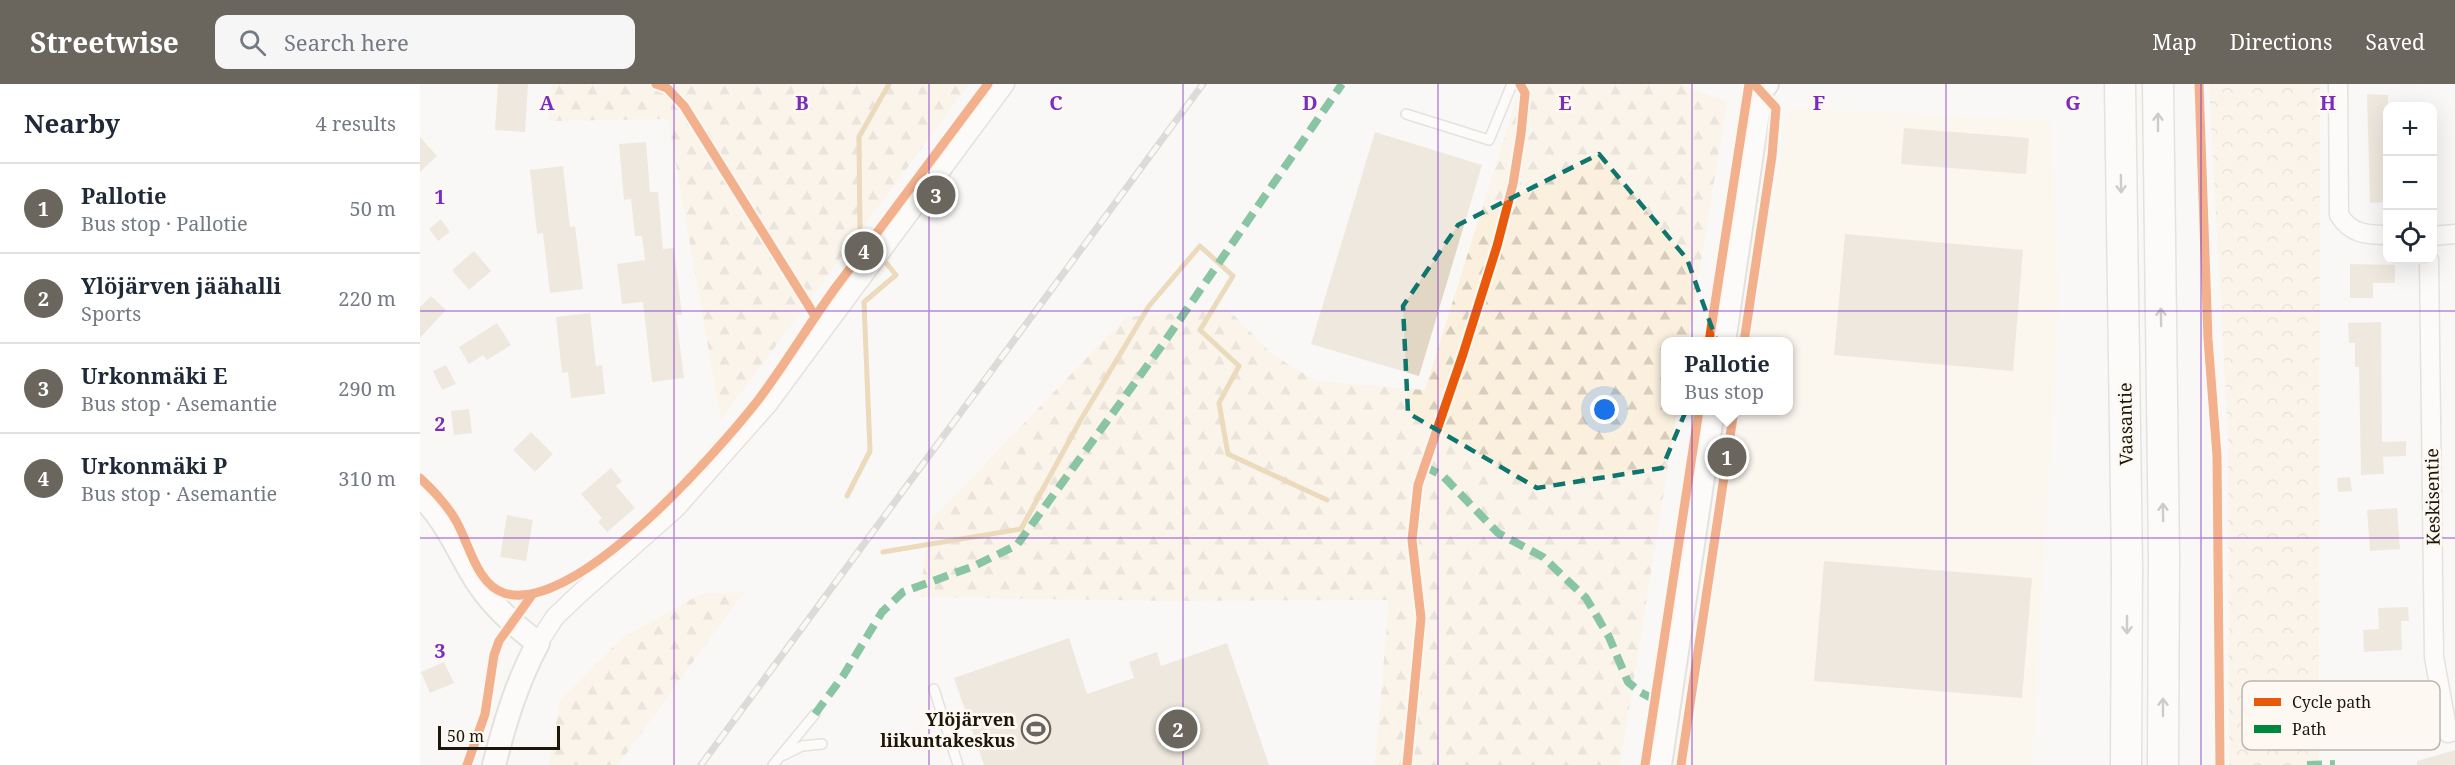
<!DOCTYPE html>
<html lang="en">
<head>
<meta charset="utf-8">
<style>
  :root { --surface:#fff; --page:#f6f6f7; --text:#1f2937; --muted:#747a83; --line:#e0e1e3; --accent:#6a655d }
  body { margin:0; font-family:"Noto Serif",serif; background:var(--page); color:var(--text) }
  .controls { position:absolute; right:18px; top:18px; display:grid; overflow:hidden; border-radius:12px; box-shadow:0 6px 24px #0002 }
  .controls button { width:54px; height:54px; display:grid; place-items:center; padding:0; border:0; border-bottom:2px solid var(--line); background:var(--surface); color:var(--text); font:30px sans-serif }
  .scale { position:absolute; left:18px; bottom:15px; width:122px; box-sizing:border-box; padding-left:6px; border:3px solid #1d160b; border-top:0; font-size:16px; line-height:21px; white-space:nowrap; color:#1d160b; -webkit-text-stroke:4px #fdf9f2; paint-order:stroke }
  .you { position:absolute; left:1185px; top:326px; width:21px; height:21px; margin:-15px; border:4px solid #fff; border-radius:50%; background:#1a73e8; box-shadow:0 0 0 9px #1a73e833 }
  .badge { display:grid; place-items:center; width:39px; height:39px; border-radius:50%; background:var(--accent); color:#fff; font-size:20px; font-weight:700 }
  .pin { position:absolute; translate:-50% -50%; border:3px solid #fff; box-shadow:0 2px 6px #0006 }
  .popup { position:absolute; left:1241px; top:253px; width:132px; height:78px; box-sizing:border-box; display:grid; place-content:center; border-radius:12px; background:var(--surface); filter:drop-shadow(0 2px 4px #0005); font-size:20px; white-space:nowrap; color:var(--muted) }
  .popup b { font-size:22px; color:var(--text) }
  .popup::after { content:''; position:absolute; left:50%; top:100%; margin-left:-12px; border:12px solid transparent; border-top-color:var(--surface) }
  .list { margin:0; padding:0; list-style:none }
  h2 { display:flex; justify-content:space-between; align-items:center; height:78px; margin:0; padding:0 24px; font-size:26px }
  h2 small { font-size:20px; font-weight:400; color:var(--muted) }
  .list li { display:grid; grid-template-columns:39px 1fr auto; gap:18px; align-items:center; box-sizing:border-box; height:90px; padding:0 24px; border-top:2px solid var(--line) }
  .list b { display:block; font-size:22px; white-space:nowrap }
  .list p { margin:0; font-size:20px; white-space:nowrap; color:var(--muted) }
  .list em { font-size:20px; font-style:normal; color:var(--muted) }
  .icon { flex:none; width:33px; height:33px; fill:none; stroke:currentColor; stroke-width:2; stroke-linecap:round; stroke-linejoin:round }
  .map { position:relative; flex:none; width:2035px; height:681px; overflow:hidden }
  header { display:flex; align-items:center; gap:36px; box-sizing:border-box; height:84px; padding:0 30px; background:var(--accent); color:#fff }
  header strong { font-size:28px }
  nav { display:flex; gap:33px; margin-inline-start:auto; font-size:21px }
  .search { width:420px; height:54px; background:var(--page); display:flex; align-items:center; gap:15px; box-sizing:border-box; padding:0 21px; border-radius:12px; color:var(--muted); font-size:22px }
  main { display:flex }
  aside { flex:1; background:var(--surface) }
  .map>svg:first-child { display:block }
  .built { fill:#fcf3e5 }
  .forest { fill:url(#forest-firs) }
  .park { fill:url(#park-crowns) }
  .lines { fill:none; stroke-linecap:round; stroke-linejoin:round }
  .stream { stroke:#dab573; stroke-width:5 }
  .building { fill:#e2d6c4 }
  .service-casing { stroke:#ccc8c1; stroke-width:12 }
  .minor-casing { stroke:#ccc8c1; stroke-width:21 }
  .tertiary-casing { stroke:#ccc8c1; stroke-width:26 }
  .trunk-casing { stroke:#ccc8c1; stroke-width:33 }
  .service { stroke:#fefefe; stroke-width:9 }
  .minor { stroke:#fefefe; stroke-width:18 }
  .tertiary { stroke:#fefefe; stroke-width:22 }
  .trunk { stroke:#fefefe; stroke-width:30 }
  .rail-casing { stroke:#b9b8b6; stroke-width:7 }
  .rail { stroke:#fdf9f2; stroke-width:4.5; stroke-dasharray:14; stroke-linecap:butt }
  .quiet { stroke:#00873e; stroke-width:8; stroke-dasharray:15 8; stroke-linecap:butt }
  .cycleway-casing { stroke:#fdf9f2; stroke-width:13 }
  .cycleway { stroke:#e8590c; stroke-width:9 }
  .oneway { stroke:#999691 }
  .marked { fill:none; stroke:#0f766e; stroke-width:4.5; stroke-dasharray:12 8; stroke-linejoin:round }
  .grid { fill:none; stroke:#7b2cbf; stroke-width:1.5; stroke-opacity:0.55 }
  .labels { text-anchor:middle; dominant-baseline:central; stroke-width:6; stroke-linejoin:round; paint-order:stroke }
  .street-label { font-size:18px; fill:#1d160b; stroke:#fdf9f2 }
  .poi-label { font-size:18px; font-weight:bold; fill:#1d160b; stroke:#fdf9f2; text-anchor:end }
  .key { fill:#fdf9f2; stroke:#bab5ad; stroke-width:1.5 }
  .key-label { font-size:16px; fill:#1d160b }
  .grid-label { font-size:20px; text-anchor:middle; font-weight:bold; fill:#7b2cbf; stroke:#fdf9f2; stroke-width:6; stroke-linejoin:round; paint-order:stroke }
</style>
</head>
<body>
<header>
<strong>Streetwise</strong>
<div class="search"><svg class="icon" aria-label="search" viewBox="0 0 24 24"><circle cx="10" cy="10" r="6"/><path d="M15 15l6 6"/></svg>Search here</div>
<nav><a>Map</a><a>Directions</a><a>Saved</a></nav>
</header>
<main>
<aside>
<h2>Nearby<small>4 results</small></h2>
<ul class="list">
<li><span class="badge">1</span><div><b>Pallotie</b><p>Bus stop · Pallotie</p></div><em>50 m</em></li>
<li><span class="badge">2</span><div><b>Ylöjärven jäähalli</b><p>Sports</p></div><em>220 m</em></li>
<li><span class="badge">3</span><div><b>Urkonmäki E</b><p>Bus stop · Asemantie</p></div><em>290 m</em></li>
<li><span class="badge">4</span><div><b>Urkonmäki P</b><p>Bus stop · Asemantie</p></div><em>310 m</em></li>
</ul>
</aside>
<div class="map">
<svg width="2035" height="681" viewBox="0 0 2035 681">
  <defs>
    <pattern id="forest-firs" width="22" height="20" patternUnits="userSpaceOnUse" patternTransform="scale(1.5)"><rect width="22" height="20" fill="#fbf0de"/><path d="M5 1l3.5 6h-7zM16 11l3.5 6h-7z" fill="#d7cdbd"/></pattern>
    <pattern id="park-crowns" width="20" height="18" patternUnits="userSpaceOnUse" patternTransform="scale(1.5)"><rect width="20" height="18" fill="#fbf0de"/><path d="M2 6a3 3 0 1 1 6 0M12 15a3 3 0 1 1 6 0" fill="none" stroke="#d7cdbd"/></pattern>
  </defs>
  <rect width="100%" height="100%" fill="#faf8f5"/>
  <polygon class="built" points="1368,24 1630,36 1639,220 1612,681 1268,681 1322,327 1368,326 1368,258 1332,257"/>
  <g class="forest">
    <polygon points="132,0 549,0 301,336 248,35 129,37"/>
    <polygon points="1101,0 1260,0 1307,18 1268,257 1246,258 1246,326 1257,327 1200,681 955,681 969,516 750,517 500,513 509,438 706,233 808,225 853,271 896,297 1005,306"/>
    <polygon points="324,508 198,681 129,681 140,616 202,554 281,510"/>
  </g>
  <polygon class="park" points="1789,0 1900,0 1899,681 1809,681 1808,355"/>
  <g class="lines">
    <g class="stream">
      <polyline points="427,412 450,367 444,218 476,191 440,147 439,53 469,0"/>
      <polyline points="463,468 601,445 660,337 729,222 780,162 813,192 780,246 819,282 799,319 808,370 907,416"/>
    </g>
  </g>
  <g class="building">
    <polygon points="78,0 108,0 105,48 75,46"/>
    <polygon points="1947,10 1968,11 1968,118 1950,119"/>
    <polygon points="1484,44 1609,54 1606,90 1481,80"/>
    <polygon points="955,48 1062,81 999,292 891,260"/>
    <polygon points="0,53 17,72 0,88"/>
    <polygon points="226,58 230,108 238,108 243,165 254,164 262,231 256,231 264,294 232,298 223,218 202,220 197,180 225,176 222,152 215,152 211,115 204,116 199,60"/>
    <polygon points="143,82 150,143 155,142 163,205 130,209 123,149 117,150 110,86"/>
    <polygon points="21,135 30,148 18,157 9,145"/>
    <polygon points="1425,150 1603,166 1593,287 1414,271"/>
    <polygon points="54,167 71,187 49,206 32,186"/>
    <polygon points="1930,180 1975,181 1975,199 1953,199 1953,214 1930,214"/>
    <polygon points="11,212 26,226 0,254 0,223"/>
    <polygon points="170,229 176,282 182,281 185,310 151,314 148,288 142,289 136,233"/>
    <polygon points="1961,238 1962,358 1986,357 1986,372 1963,373 1964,390 1941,391 1939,283 1935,283 1935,259 1929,259 1928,239"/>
    <polygon points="77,239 91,261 67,276 63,271 49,280 39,263"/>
    <polygon points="26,281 36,300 22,306 13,287"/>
    <polygon points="49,325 52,349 34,351 31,327"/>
    <polygon points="111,348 133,370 115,388 93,366"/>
    <polygon points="191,384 202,397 196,402 215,424 187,448 178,438 182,434 161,410"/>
    <polygon points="1930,393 1932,407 1918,408 1917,394"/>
    <polygon points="1977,424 1980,465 1950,467 1947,426"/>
    <polygon points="87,431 113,436 106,477 80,473"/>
    <polygon points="1404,477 1612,494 1602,614 1394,597"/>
    <polygon points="1988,523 1989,537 1981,537 1982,566 1944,568 1943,546 1959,545 1958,524"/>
    <polygon points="649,554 667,610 714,594 709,578 737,568 741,582 807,559 849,681 564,681 534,594"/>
    <polygon points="24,578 34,599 10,609 1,588"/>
    <polygon points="1941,603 1981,603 1981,612 1991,612 1990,638 1973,638 1973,649 1941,648"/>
    <polygon points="2035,666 2035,681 1997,681 1997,677"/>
  </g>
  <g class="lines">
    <g class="service-casing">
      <g id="service">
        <polyline points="986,30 1069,56 1092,0"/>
        <polyline points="514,605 538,681"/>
        <polyline points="364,671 382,662 402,660"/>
        <polyline points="353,681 395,630"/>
      </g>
    </g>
    <g class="minor-casing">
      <g id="minor">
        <path d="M1918 0 1919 131C1931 150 1946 151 1968 151"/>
        <polyline points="2012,152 2035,150"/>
        <polyline points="2009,176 2014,573 2028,649 2035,647"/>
        <polyline points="118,559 135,533 158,511 256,424 348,320 585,0"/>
      </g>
    </g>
    <g class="tertiary-casing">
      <g id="tertiary">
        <polyline points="1304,258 1341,8 1347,0"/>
        <path d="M0 411C24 434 35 461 51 488 67 517 92 540 118 559 97 598 85 638 74 681"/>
        <polyline points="1240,681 1293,326"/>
      </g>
    </g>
    <g class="trunk-casing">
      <g id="trunk">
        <polyline points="1700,0 1707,482 1706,681"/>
        <polyline points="1738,0 1744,472 1743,681"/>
      </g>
    </g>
    <use href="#service" class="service"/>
    <use href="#minor" class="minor"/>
    <use href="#tertiary" class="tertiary"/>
    <use href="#trunk" class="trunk"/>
    <g class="rail-casing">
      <polyline id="rail" points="281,681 783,0"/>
    </g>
    <use href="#rail" class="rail"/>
    <g class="quiet">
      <polyline points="1004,382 1023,392 1078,449 1123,473 1166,514 1189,553 1208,598 1220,608 1235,616"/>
      <polyline points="395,630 423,592 462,528 483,508 554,482 597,461 743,260 922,0"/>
      <polyline points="1887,681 1915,680"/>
    </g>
    <g class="cycleway-casing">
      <g id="cycleway">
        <polyline points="236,0 247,4 264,22 395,232"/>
        <polyline points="1779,0 1788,255 1797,372 1800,681"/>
        <polyline points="1289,258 1329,0"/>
        <polyline points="1324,258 1352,72 1356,24 1334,0"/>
        <path d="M0 394C13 406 26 420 35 435 49 458 56 500 84 509 155 532 299 366 339 315 366 279 389 240 416 203 467 136 517 68 568 0"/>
        <polyline points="47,681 65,630 74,571 79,557 112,511"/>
        <polyline points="987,681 1001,534 992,456 998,401 1043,270 1077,162 1093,100 1101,50 1105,9 1100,0"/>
        <polyline points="1225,681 1279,326"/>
        <polyline points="1261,681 1314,326"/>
      </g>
    </g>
    <use href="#cycleway" class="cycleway"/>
  </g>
  <defs><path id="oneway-shaft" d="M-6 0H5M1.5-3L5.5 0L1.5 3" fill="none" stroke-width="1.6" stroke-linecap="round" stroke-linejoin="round" transform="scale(1.5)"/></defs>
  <g class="oneway">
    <use href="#oneway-shaft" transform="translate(1738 38) rotate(-90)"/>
    <use href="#oneway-shaft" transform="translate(1701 100) rotate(89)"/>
    <use href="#oneway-shaft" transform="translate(1741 233) rotate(-91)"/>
    <use href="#oneway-shaft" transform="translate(1743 428) rotate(-91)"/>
    <use href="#oneway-shaft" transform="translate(1707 541) rotate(90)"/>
    <use href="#oneway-shaft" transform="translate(1743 623) rotate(-90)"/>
  </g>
  <path d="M0 0H2035V681H0ZM1179 70 1267 175 1296 255 1242 384 1117 404 988 329 983 222 1038 141Z" fill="#faf8f5" fill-opacity=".55" fill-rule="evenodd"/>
  <path class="marked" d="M1179 70 1267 175 1296 255 1242 384 1117 404 988 329 983 222 1038 141Z"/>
  <path class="grid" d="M254 0V681M509 0V681M763 0V681M1018 0V681M1272 0V681M1526 0V681M1781 0V681M0 227H2035M0 454H2035"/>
  <defs>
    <g id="stadium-ring" transform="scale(1.5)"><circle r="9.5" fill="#fdf9f2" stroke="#6a655d" stroke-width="1.5"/><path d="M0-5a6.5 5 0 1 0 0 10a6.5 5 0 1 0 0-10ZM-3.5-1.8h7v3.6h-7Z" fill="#6a655d"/></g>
  </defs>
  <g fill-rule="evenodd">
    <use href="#stadium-ring" x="616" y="645"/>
  </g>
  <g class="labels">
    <g class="street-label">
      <text transform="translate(1705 340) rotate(-91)">Vaasantie</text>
      <text transform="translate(2012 413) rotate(-91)">Keskisentie</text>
    </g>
    <g class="poi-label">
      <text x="595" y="635">Ylöjärven<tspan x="595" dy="21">liikuntakeskus</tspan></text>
    </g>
  </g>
  <rect x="1822" y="597" width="198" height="69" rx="9" class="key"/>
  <rect x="1834" y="614" width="27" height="8" fill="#e8590c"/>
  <rect x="1834" y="641" width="27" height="8" fill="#00873e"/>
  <g class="key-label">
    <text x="1872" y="624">Cycle path</text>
    <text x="1872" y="651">Path</text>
  </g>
  <g class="grid-label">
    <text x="127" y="26">A</text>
    <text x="382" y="26">B</text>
    <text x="636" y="26">C</text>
    <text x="890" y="26">D</text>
    <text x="1145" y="26">E</text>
    <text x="1399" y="26">F</text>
    <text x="1653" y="26">G</text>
    <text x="1908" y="26">H</text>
    <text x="20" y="120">1</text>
    <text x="20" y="347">2</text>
    <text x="20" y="574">3</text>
  </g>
</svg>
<div class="controls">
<button>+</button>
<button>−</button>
<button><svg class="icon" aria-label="locate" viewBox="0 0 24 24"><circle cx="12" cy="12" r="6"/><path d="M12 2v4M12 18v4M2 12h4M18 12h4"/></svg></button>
</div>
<div class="scale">50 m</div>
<div class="you"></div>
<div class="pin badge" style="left:1307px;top:373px">1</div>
<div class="popup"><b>Pallotie</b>Bus stop</div>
<div class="pin badge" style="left:758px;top:645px">2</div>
<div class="pin badge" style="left:516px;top:111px">3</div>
<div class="pin badge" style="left:444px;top:167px">4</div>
</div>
</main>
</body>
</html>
